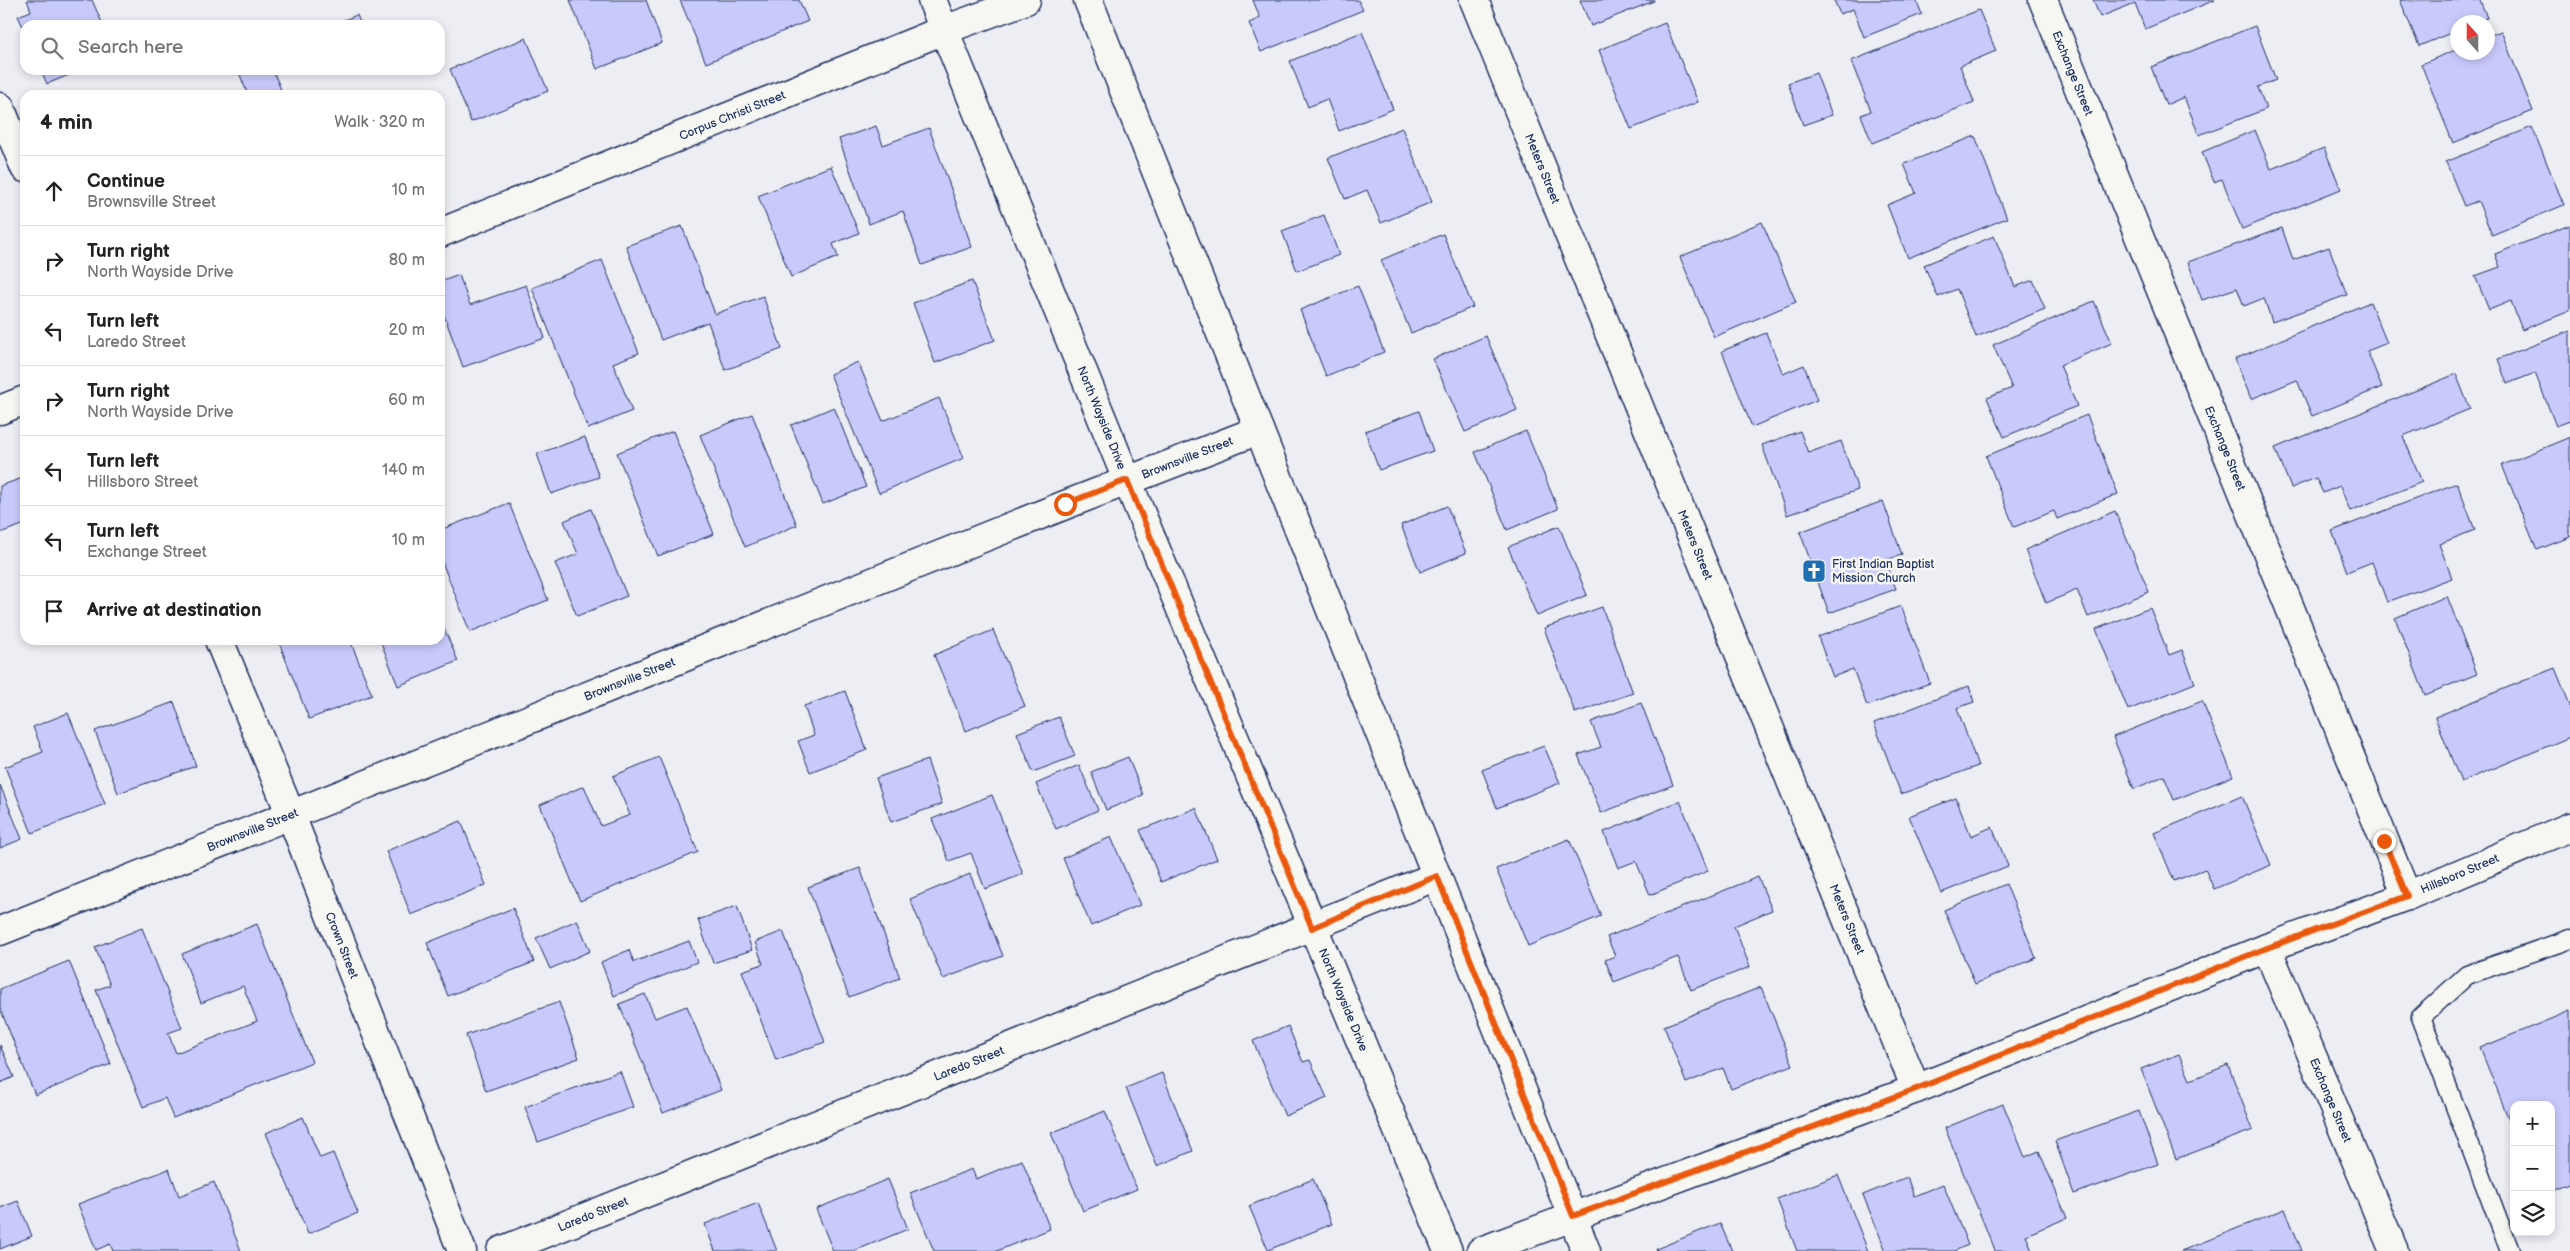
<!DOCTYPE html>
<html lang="en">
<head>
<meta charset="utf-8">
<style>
  :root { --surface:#fff; --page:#f6f6f6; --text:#222; --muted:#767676; --line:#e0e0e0 }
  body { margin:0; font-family:"Balsamiq Sans",sans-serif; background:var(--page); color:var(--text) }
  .controls { position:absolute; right:15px; bottom:15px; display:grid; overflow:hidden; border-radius:10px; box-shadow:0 2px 8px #0003 }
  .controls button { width:45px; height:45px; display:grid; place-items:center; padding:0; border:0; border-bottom:1px solid var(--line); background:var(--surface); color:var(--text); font:25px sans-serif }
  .compass { position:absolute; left:2450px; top:15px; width:45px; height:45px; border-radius:50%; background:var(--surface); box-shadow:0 2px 8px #0003; rotate:339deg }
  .stop { position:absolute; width:15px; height:15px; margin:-11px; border:4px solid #ea580c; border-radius:50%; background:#fff }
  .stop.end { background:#ea580c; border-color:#fff; box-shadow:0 1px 5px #0008 }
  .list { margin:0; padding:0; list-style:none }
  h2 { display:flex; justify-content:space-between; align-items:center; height:65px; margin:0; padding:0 20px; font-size:21px }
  h2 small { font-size:16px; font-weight:400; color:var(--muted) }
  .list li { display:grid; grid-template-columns:32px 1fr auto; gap:15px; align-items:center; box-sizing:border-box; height:70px; padding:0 20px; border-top:1px solid var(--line) }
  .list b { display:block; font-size:19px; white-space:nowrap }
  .list p { margin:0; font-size:16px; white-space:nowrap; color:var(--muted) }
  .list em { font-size:16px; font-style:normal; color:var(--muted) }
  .icon { flex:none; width:28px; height:28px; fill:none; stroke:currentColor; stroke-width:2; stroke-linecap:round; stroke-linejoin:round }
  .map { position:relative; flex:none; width:2570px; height:1251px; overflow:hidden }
  .search { position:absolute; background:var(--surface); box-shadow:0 2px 8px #0003; left:20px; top:20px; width:425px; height:55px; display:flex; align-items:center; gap:12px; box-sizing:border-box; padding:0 18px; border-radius:15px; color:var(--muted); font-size:19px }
  .panel { position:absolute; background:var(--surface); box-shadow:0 2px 8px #0003; left:20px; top:90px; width:425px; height:555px; border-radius:15px }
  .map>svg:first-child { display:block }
  .building { fill:#c9cafc; stroke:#1b2f5e }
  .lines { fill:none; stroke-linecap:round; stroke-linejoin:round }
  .lane-casing { stroke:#1b2f5e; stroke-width:21 }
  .street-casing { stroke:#1b2f5e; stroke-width:31 }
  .secondary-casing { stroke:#1b2f5e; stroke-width:31 }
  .lane { stroke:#f6f6f2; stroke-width:18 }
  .street { stroke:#f6f6f2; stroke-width:28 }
  .secondary { stroke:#f6f6f2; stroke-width:28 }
  .route { stroke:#ea580c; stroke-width:6 }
  .labels { text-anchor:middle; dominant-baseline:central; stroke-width:5; stroke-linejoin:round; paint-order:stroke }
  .street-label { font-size:12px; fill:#1b2f5e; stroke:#f6f6f2 }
  .poi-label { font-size:12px; fill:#1b2f5e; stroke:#f6f6f2; text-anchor:start }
</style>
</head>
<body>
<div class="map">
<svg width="2570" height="1251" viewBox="0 0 2570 1251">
  <rect width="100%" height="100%" fill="#ededf4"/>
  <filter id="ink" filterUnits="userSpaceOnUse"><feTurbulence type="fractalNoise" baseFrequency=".02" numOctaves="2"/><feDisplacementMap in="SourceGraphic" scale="10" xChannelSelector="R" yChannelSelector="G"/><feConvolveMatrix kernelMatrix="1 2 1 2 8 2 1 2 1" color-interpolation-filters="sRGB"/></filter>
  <g filter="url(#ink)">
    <g class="building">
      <polygon points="27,0 92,0 103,25 25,25 25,31 18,16 31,11"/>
      <polygon points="570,0 646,0 662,43 597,69"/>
      <polygon points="680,0 799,0 808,21 706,63"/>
      <polygon points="1253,0 1358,0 1363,10 1261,52 1249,23 1260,18"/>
      <polygon points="1580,0 1654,0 1654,1 1591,26"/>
      <polygon points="1834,0 1916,0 1922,14 1864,37 1853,9 1840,14"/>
      <polygon points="2093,0 2215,0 2145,29 2135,3 2100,17"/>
      <polygon points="2400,0 2480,0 2487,18 2476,22 2458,22 2458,30 2419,46"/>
      <polygon points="1979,10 1996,51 1960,66 1974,102 1872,143 1861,115 1871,111 1851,61"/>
      <polygon points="357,15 361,25 331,25"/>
      <polygon points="1665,23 1698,102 1631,129 1599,50"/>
      <polygon points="2255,26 2276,80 2258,87 2266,109 2199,135 2184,97 2166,105 2151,67"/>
      <polygon points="2501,31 2533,111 2453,143 2421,64 2458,49 2458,52 2488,52 2488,36"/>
      <polygon points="1362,32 1393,109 1339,131 1327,99 1308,107 1290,61"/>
      <polygon points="526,38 548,91 471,122 450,69"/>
      <polygon points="41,70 81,70 47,84"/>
      <polygon points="238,70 273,70 283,95 248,95"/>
      <polygon points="1816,73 1832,115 1803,125 1788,83"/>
      <polygon points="876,126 883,145 929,128 972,247 922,265 903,211 869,224 839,139"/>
      <polygon points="2532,127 2564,205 2492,235 2478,201 2464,206 2446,162"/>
      <polygon points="1402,128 1432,202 1381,223 1367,190 1345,199 1328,158"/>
      <polygon points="2255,130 2271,169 2324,148 2341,189 2242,229 2222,179 2214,182 2202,152"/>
      <polygon points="1975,136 2007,218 1908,258 1887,205 1916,193 1904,164"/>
      <polygon points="831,166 859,233 833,244 838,257 791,277 758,196"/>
      <polygon points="1324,215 1339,255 1297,271 1282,231"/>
      <polygon points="1762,222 1796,302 1714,337 1680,257"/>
      <polygon points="2570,225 2570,311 2522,330 2511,301 2489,310 2475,276 2500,267 2495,254"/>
      <polygon points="682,226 715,314 763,296 782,349 725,370 708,322 661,340 626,246"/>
      <polygon points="2282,228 2293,260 2329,247 2347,295 2272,322 2264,298 2244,306 2237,288 2202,300 2188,262"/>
      <polygon points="1443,234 1473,307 1411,333 1381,260"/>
      <polygon points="1994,236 2015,287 2033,280 2045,309 1976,337 1957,289 1938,297 1924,265"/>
      <polygon points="602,260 639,353 613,363 632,411 588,429 532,288"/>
      <polygon points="459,275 470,305 526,285 545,338 463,367 440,304 440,282"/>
      <polygon points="972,281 995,340 935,363 913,303"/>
      <polygon points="1358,286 1384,352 1326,376 1300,310"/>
      <polygon points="2094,301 2112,343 2060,365 2077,406 2004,437 1987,398 2012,388 1993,345"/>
      <polygon points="2370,302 2387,343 2367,351 2382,387 2312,416 2297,380 2251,399 2235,359"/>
      <polygon points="2570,331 2570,421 2556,426 2535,373 2507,384 2498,359"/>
      <polygon points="1766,333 1783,374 1804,365 1817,400 1752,427 1722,351"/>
      <polygon points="1486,336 1517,410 1465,432 1433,359"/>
      <polygon points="858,362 883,421 939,398 964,458 879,493 830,374"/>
      <polygon points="2456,374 2470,409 2403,436 2422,482 2350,511 2340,486 2323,493 2316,478 2291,488 2275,448"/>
      <polygon points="834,407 866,487 823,504 791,425"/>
      <polygon points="1419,411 1433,451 1379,470 1365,431"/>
      <polygon points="752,414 797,525 745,547 700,435"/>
      <polygon points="2087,415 2118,494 2057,519 2054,511 2014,527 1986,456"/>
      <polygon points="673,431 714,534 658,556 617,453"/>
      <polygon points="1526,431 1558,509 1507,530 1475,452"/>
      <polygon points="1800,431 1808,453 1841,441 1858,490 1787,515 1762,445"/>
      <polygon points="585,437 599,477 551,494 537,454"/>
      <polygon points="2570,437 2570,537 2537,550 2502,465"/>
      <polygon points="25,477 25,524 0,533 0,486"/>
      <polygon points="2457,483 2475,530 2439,544 2452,578 2387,602 2372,562 2347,572 2332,531"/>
      <polygon points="1883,501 1902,555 1886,560 1896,589 1829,613 1800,532"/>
      <polygon points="509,503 548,600 470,632 440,557 440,530"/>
      <polygon points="1447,506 1466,553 1420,572 1401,525"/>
      <polygon points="591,509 627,596 577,616 555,563 578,554 564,521"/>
      <polygon points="2115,511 2149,592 2088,617 2077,590 2046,603 2025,550"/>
      <polygon points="1559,526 1587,595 1537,616 1508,547"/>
      <polygon points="2447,596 2477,674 2425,695 2395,618"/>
      <polygon points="1901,606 1930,683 1867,706 1853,669 1833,677 1818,637"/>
      <polygon points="1602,607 1633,693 1575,713 1544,628"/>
      <polygon points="2150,608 2169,655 2182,650 2195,683 2128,710 2096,629"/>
      <polygon points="440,619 458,661 398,686 380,640 440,640"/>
      <polygon points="993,630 1025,706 966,731 934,655"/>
      <polygon points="278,640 350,640 372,695 309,719"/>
      <polygon points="2555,668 2570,705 2570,737 2461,782 2435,717"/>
      <polygon points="1969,686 1974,702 1957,708 1978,766 1901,794 1874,723"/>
      <polygon points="845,691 867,750 810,772 798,741 814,735 804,706"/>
      <polygon points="2202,701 2233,776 2174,800 2164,776 2134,789 2113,737"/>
      <polygon points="174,702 196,766 118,793 95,731"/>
      <polygon points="1641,703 1673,785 1601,813 1578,755 1601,747 1591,722"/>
      <polygon points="68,713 105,804 32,833 5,767 43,752 33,727"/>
      <polygon points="1059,717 1075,756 1033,772 1017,733"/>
      <polygon points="1544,746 1560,783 1497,808 1482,770"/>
      <polygon points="659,757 698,852 580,901 540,805 584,786 601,826 630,815 613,776"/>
      <polygon points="1128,757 1143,795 1106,810 1091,772"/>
      <polygon points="927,760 942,804 891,822 876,778"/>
      <polygon points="1079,765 1098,810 1056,829 1036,784"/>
      <polygon points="0,785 22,839 0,848"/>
      <polygon points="992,795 1023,874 985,889 971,853 949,861 932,819"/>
      <polygon points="2242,796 2271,865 2214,889 2205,869 2174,881 2154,833"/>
      <polygon points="1956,798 1971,836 1992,827 2008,866 1941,893 1909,816"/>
      <polygon points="1680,801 1708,871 1650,895 1636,861 1618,868 1604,832"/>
      <polygon points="1196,808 1217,859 1161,882 1140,830"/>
      <polygon points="461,821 486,885 411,915 386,851"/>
      <polygon points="1111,837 1140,905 1091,926 1063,858"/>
      <polygon points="1569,839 1601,916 1528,946 1496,869"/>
      <polygon points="860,868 900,978 849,997 808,887"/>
      <polygon points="970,874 1003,956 943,979 910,899"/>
      <polygon points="1758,877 1772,910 1734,926 1750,967 1691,990 1678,957 1614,982 1605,960 1615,956 1607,937"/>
      <polygon points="2006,884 2036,958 1975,984 1944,910"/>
      <polygon points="737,906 752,950 713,963 698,920"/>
      <polygon points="513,908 534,962 448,996 427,943"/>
      <polygon points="577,920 590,951 550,969 536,938"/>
      <polygon points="257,924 312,1062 173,1118 165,1098 143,1107 96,990 110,985 95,947 142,928 182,1028 168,1033 176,1053 257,1021 243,986 201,1003 182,954"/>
      <polygon points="783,931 825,1042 776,1060 742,971 763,964 755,942"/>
      <polygon points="689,941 697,962 614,996 601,962 629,950 634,962"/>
      <polygon points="69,961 111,1064 35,1095 0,1008 0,989"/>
      <polygon points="1761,987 1793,1065 1731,1089 1723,1068 1686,1083 1664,1026"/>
      <polygon points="645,994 655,1018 687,1006 721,1090 663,1113 619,1004"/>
      <polygon points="559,1002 579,1058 486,1091 466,1035"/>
      <polygon points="2570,1011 2570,1183 2551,1190 2551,1105 2514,1105 2514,1132 2480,1048"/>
      <polygon points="1288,1026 1303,1062 1310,1060 1327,1098 1285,1116 1253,1041"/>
      <polygon points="0,1045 14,1077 0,1083"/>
      <polygon points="2179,1054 2190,1080 2228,1065 2253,1130 2176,1159 2141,1069"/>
      <polygon points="620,1071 633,1107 538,1142 525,1107"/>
      <polygon points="1162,1073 1193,1151 1157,1166 1126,1088"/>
      <polygon points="2003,1104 2025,1157 2039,1151 2067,1218 2026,1235 2032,1251 1995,1251 1945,1128"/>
      <polygon points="1105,1111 1137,1189 1083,1211 1051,1133"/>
      <polygon points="2139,1111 2158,1164 2074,1194 2055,1141"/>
      <polygon points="303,1117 320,1158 333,1153 358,1213 308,1234 266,1133"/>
      <polygon points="1022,1160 1050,1229 997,1251 934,1251 910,1193 972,1169 976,1179"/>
      <polygon points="169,1169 179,1196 214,1182 241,1251 113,1251 110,1244 96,1250 78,1204"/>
      <polygon points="1838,1175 1868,1251 1797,1251 1777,1199"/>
      <polygon points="1907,1177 1914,1196 1943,1184 1968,1245 1954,1251 1886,1251 1863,1195"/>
      <polygon points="888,1179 908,1229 854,1251 833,1251 816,1209"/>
      <polygon points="1313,1179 1332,1224 1268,1250 1249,1206"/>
      <polygon points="18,1201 32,1236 0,1249 0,1208"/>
      <polygon points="758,1203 777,1251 715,1251 705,1224"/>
      <polygon points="2285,1209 2302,1251 2181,1251"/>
      <polygon points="1720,1223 1732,1251 1657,1251 1656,1249"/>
    </g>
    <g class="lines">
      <g class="lane-casing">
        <polyline id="lane" points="2510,1251 2421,1017 2467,975 2570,939"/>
      </g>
      <g class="street-casing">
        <g id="street">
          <path id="s1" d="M1474 0 1916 1089"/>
          <path id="s2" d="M2043 0 2407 896"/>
          <polyline points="0,107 25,168"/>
          <path id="s3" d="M440 233 944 30 1026 0"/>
          <polyline points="0,410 25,400"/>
          <path id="s4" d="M219 640 290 813 462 1251"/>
          <path id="s5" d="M0 931 1065 505 1259 430"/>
          <path id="s6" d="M2267 948 2394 1251"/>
          <path id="s7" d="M501 1251 1437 876"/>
          <path id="s8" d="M1481 1251 1916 1089 2267 948 2407 896 2570 827"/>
        </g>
      </g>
      <g class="secondary-casing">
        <g id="secondary">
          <path id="s9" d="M932 0 1127 480 1448 1251"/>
          <polyline points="1088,0 1586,1251"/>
        </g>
      </g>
      <use href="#lane" class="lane"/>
      <use href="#street" class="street"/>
      <use href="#secondary" class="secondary"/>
    </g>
  </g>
  <g class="lines" filter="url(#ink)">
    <polyline class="route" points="1065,504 1127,480 1312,928 1437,876 1573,1216 1916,1089 2267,948 2407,896 2384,841"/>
  </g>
  <defs>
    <g id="church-square" transform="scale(1.25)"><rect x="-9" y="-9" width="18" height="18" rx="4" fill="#1f6fb2" stroke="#f6f6f2"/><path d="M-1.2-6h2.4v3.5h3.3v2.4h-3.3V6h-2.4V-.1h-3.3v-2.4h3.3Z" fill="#fff"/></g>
  </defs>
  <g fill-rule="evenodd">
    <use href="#church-square" x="1814" y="571"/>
  </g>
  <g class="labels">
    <g class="street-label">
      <text stroke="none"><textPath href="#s2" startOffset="79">Exchange Street</textPath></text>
      <text stroke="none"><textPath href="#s3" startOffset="315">Corpus Christi Street</textPath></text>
      <text stroke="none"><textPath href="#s1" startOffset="182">Meters Street</textPath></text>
      <text stroke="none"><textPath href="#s9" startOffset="451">North Wayside Drive</textPath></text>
      <text stroke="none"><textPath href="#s2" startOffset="484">Exchange Street</textPath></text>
      <text stroke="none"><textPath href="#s5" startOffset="1278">Brownsville Street</textPath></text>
      <text stroke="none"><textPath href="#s1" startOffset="588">Meters Street</textPath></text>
      <text stroke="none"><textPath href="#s5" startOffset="678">Brownsville Street</textPath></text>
      <text stroke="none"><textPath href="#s5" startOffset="272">Brownsville Street</textPath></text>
      <text stroke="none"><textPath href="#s8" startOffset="1049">Hillsboro Street</textPath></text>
      <text stroke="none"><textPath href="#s1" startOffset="992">Meters Street</textPath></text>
      <text stroke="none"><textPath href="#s4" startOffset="329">Crown Street</textPath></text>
      <text stroke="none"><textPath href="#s9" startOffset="1081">North Wayside Drive</textPath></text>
      <text stroke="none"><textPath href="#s7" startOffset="504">Laredo Street</textPath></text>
      <text stroke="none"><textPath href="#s6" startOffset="165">Exchange Street</textPath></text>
      <text stroke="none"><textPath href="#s7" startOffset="99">Laredo Street</textPath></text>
    </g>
    <g class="poi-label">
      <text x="1832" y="564">First Indian Baptist<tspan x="1832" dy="14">Mission Church</tspan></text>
    </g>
  </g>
</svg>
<div class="controls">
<button>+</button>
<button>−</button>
<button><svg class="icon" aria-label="layers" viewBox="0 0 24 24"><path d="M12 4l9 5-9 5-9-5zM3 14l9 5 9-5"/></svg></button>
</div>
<svg class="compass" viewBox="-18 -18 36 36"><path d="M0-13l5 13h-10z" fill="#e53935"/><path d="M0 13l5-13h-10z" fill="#767676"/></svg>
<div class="stop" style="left:1065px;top:504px"></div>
<div class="stop end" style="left:2384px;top:841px"></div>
<div class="search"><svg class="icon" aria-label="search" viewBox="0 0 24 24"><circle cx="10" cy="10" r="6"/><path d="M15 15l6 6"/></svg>Search here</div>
<section class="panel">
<h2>4 min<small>Walk · 320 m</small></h2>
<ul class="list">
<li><svg class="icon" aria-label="ahead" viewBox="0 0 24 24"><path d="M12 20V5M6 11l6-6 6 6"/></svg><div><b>Continue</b><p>Brownsville Street</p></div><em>10 m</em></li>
<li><svg class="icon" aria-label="right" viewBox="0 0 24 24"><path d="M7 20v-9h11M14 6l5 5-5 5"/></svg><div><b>Turn right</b><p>North Wayside Drive</p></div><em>80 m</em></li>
<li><svg class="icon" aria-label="left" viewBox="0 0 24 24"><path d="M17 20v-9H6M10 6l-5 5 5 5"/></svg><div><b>Turn left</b><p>Laredo Street</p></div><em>20 m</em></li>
<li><svg class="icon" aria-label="right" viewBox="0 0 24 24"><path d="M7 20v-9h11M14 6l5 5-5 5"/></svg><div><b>Turn right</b><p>North Wayside Drive</p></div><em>60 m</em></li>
<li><svg class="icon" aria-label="left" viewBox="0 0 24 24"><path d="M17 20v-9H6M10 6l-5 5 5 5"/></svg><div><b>Turn left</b><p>Hillsboro Street</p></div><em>140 m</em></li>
<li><svg class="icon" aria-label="left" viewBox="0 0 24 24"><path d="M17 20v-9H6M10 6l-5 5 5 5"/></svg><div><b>Turn left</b><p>Exchange Street</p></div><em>10 m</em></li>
<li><svg class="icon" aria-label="arrive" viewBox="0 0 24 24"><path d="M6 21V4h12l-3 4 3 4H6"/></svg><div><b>Arrive at destination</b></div></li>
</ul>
</section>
</div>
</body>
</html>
